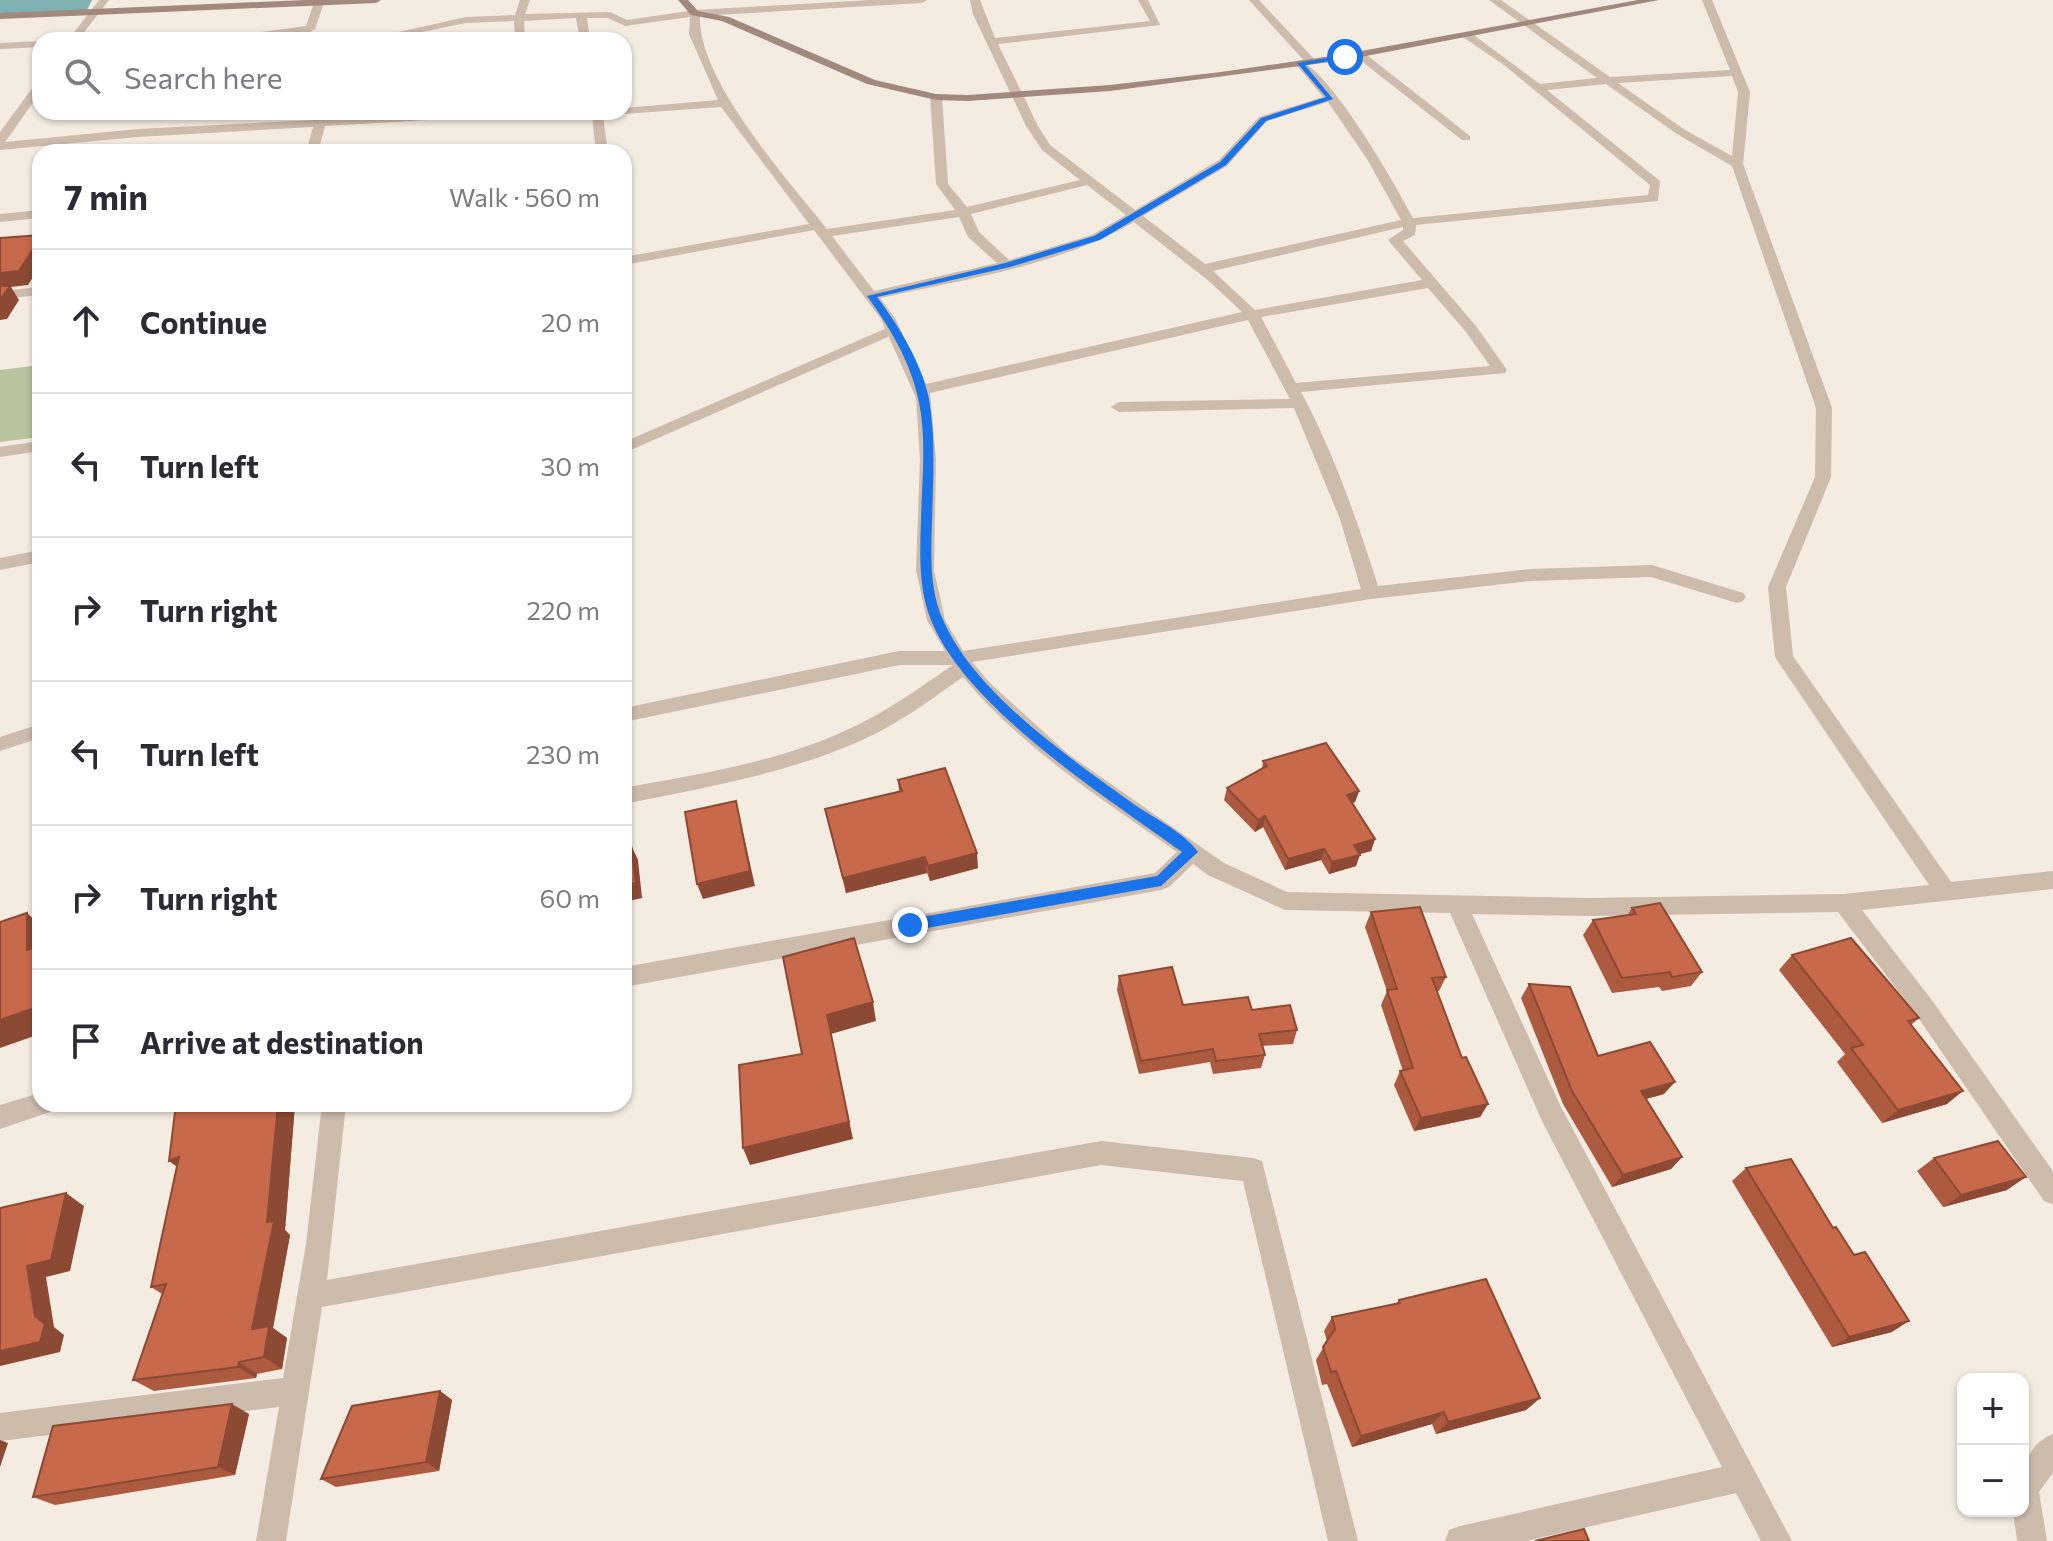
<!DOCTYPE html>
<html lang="en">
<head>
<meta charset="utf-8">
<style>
  :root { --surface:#fff; --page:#f7f7f7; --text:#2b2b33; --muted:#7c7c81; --line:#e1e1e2 }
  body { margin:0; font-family:Commissioner,sans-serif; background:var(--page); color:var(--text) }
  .controls { position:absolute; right:24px; bottom:24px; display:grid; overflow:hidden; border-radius:16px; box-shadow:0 2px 6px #0004 }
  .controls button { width:72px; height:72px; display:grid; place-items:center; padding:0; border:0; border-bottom:2px solid var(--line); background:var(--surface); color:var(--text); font:40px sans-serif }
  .stop { position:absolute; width:24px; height:24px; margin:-18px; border:6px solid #1a73e8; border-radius:50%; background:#fff }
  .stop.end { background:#1a73e8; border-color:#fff; box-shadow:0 2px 8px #0008 }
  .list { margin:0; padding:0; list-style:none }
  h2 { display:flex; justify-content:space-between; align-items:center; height:104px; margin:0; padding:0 32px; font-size:34px }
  h2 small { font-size:26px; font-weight:400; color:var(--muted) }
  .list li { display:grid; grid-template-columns:52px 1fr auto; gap:24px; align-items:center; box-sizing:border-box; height:144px; padding:0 32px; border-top:2px solid var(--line) }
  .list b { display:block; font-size:30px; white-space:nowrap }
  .list em { font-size:26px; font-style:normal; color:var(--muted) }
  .icon { flex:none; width:44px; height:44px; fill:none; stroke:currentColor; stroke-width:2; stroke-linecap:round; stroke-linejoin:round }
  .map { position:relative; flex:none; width:2053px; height:1541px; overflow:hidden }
  .search { position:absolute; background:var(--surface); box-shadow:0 2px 6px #0004; left:32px; top:32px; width:600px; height:88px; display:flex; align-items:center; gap:20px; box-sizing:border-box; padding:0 28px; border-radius:24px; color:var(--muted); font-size:30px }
  .panel { position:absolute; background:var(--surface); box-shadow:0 2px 6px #0004; left:32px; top:144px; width:600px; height:968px; border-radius:24px }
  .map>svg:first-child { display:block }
  .green { fill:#b8c4a0 }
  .water { fill:#7fb0b2 }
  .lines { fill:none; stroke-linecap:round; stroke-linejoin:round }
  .minor { fill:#cdbbac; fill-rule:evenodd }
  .tertiary { fill:#cdbbac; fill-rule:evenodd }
  .secondary { fill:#a18a7d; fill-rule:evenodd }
  .wall { fill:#ac5a40 }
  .shaded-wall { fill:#8c4a34 }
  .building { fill:#c8694b; stroke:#8c4a34; stroke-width:2 }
  .route { fill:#1a73e8 }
</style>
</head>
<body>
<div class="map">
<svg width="2053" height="1541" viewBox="0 0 2053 1541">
  <rect width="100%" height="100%" fill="#f4ebe1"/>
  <polygon class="green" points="40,365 40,437 0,442 0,370"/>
  <polygon class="water" points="0,0 92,0 86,12 0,18"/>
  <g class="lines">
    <g class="minor">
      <polygon points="99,0 109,0 78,40 68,40"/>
      <polygon points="315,0 325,0 315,29 310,32 262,38 137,40 142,37 262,32 306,26"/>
      <path d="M520 0H530L525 14 610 12 627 20 695 10 870 0H927L922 3 700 16C697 79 788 180 827 229L955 210 936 184 930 97 936 94 942 97 948 184 967 207 1080 180 1042 150 1026 126 973 14 970 0H980L995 38 1150 21 1138 0H1148L1160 25 998 44 1038 126 1050 145 1135 210 1219 160 1259 117 1323 97 1295 63 1300 60C1334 77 1394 182 1413 218L1648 195 1650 185 1504 65 1463 37V33H1471L1540 84 1597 78 1489 0H1501L1610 77 1730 70 1702 0H1712L1750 92 1743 164 1832 408 1831 477 1786 587 1793 656 1951 882 2053 871V889L1862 910 1931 999 2053 1171V1204L2044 1201 1915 1013 1838 912 1590 916 1472 914 1560 1105 1792 1541H1761L1736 1493 1526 1541H1445L1449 1530 1460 1526 1722 1467 1542 1121 1450 913 1285 910 1208 875 1193 864 1169 887 1161 890 624 987V967L1155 873 1177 852C1102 799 1022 748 963 677 930 700 897 725 860 741 785 774 703 788 624 804V788C699 774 779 762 849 729 887 712 919 688 953 665H899L624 722V708L899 651H945L927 620 916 570 920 459 916 398 881 319 814 230 624 265V257L809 224 721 107 624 114 619 112H624V108L718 100 689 34 690 17 625 26 608 18H587L590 40H580L576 18 524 21 525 40H515L514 21 466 23 383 40H363L466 17 515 15ZM1732 76 1738 92 1732 156 1685 130 1618 83ZM1606 84 1677 134 1732 166 1816 408 1815 477 1768 587 1775 657 1929 885 1844 894 1590 898 1287 892 1224 863 1068 754 991 684 972 662 1371 599 1531 581 1651 577 1737 603 1743 601 1746 597 1743 593 1652 565 1531 569 1378 586C1357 520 1334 453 1301 392L1505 373 1507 370 1476 326 1403 241 1415 235 1416 225 1658 201 1660 181 1547 90ZM1328 102 1367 159 1401 220 1205 264 1143 216 1227 166 1267 121ZM1087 185 1126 215 1092 235 1009 260 979 232 971 214ZM959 217 968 237 997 263 874 291 832 236ZM1134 222 1210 282 1242 312 926 384 895 318 880 298C964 279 1059 266 1134 222ZM1403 227V230L1388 240 1422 280 1255 310 1213 271ZM1428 288 1466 332 1490 366 1296 383 1261 317ZM1248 320 1290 399 1119 402 1111 407 1119 412 1294 408 1340 519 1361 589 963 651 945 620 934 570 936 459 930 393Z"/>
      <polygon points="1249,0 1259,0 1315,60 1315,64 1307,64"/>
      <polygon points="40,41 40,47 0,49 0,43"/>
      <polygon points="1355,52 1363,52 1470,136 1470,140 1462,140 1355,56"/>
      <polygon points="40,82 40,93 5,142 138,129 315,120 317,112 329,112 327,119 453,112 521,112 515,115 325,126 318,152 306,152 313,127 138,137 0,150 0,132 36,83"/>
      <polygon points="522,112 611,112 603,116 608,152 596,152 592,116 529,120 525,119"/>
      <polygon points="40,210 40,218 0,222 0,214"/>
      <polygon points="40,287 40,295 0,299 0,291"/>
      <polygon points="40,441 40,451 0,457 0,447"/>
      <polygon points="40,550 40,562 0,570 0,558"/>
      <polygon points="40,1093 40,1104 53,1104 50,1112 0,1129 0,1105"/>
      <polygon points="322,1104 346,1104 327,1280 1101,1141 1253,1158 1262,1161 1358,1541 1328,1541 1243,1181 1101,1165 322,1307 286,1541 256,1541 279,1407 0,1441 0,1413 283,1378 306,1244"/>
      <path d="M2053 1434V1473L2039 1492 2047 1541H2017L2013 1511H2023C2023 1481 2019 1448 2053 1434Z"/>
    </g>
    <g class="tertiary">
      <polygon points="894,325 901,329 899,332 624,453 624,442"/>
      <polygon points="40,724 40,738 0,751 0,737"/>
    </g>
    <g class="secondary">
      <polygon points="305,0 381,0 376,3 0,19 0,13"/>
      <polygon points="678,0 688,0 698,11 729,17 875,80 936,94 968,95 1110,85 1221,72 1345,54 1638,0 1659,0 1345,60 1110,91 968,101 936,100 867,84 722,21 691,15"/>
    </g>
  </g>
  <g class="wall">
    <polygon points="1263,761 1359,791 1355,802 1352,803 1375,839 1371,851 1359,854 1356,866 1329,874 1321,860 1285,870 1263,827 1255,832 1224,800 1227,788 1262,769"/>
    <polygon points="898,780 978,868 930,881 927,873 846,893 825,809 899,792"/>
    <polygon points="1632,908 1702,972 1691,986 1662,991 1659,987 1612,993 1583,935 1593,920 1627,916"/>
    <polygon points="1371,912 1446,977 1439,991 1437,991 1462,1058 1488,1104 1480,1117 1414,1131 1394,1085 1400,1071 1403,1071 1381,1005 1387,991 1365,927"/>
    <polygon points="1792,955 1919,1018 1911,1025 1947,1104 1882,1123 1837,1062 1845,1054 1779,970"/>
    <polygon points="1119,976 1183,1005 1252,1010 1297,1030 1293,1044 1262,1046 1265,1055 1261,1068 1213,1074 1210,1062 1139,1074 1117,990"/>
    <polygon points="1529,984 1598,1056 1664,1094 1646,1099 1682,1157 1671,1169 1612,1187 1563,1104 1521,998"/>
    <polygon points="176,1104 295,1104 285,1230 290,1235 273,1328 287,1338 282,1369 257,1374 256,1378 154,1391 133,1380 162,1294 151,1287 177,1167"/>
    <polygon points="1934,1158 2007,1190 1943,1207 1917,1171"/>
    <polygon points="1746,1168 1892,1332 1832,1347 1732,1181"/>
    <polygon points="1399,1300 1540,1398 1526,1410 1436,1434 1432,1424 1352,1447 1327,1384 1322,1385 1316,1360 1327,1341 1324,1331 1332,1317 1396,1304"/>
    <polygon points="440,1391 452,1400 439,1471 336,1487 321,1479"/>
    <polygon points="249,1414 235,1475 55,1505 33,1497"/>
  </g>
  <g class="shaded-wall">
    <polygon points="40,238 40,266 28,285 11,287 19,300 7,319 0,320 0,273"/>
    <polygon points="1359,791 1355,802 1343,806 1347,795"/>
    <polygon points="736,801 755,886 703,899 697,884"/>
    <polygon points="1265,816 1263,827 1255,832 1258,820"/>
    <polygon points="1375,839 1371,851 1350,857 1354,845"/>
    <polygon points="631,845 638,860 642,898 624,902 624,885"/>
    <polygon points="1324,849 1321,860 1285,870 1288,859"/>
    <polygon points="977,853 978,868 930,881 928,866"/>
    <polygon points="1360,855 1356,866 1329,874 1332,862"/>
    <polygon points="925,857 927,873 846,893 843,878"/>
    <polygon points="27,913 40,925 40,962 27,950"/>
    <polygon points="873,1002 876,1021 831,1034 853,1139 750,1165 743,1148 827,1015"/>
    <polygon points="40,1006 40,1034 0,1048 0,1020"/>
    <polygon points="1675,1082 1664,1094 1631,1103 1641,1091"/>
    <polygon points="1963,1091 1947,1104 1882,1123 1898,1110"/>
    <polygon points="278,1104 295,1104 285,1230 290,1235 273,1328 287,1338 282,1369 264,1357 252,1329 267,1222"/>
    <polygon points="1488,1104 1480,1117 1414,1131 1421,1118"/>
    <polygon points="179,1157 188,1175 169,1161"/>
    <polygon points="1682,1157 1671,1169 1612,1187 1623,1175"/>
    <polygon points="2026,1177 2007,1190 1943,1207 1961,1195"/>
    <polygon points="66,1193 84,1206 70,1271 46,1277 54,1327 64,1335 60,1352 0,1366 0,1351 27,1266"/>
    <polygon points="1909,1321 1892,1332 1832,1347 1849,1337"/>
    <polygon points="239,1362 257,1374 256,1378 238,1367"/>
    <polygon points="440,1391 452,1400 439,1471 426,1462"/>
    <polygon points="1540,1398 1526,1410 1436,1434 1448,1422"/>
    <polygon points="232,1404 249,1414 235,1475 218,1467"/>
    <polygon points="1444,1412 1432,1424 1352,1447 1361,1436"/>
    <polygon points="0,1440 8,1443 0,1467"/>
  </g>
  <g class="building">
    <polygon points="40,235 40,238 19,271 0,273 0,238"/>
    <polygon points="0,286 10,286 0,300"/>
    <polygon points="1326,743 1359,791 1347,795 1375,839 1354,845 1360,855 1332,862 1324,849 1288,859 1265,816 1258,820 1227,788 1267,766 1263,761"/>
    <polygon points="945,768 977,853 928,866 925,857 843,878 825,809 902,791 898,780"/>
    <polygon points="736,801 750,871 697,884 685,812"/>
    <polygon points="631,845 636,883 624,885 624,847"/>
    <polygon points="1660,903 1702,972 1672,977 1670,972 1622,978 1593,920 1636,914 1632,908"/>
    <polygon points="1420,907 1446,977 1432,978 1462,1058 1466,1057 1488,1104 1421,1118 1400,1071 1413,1068 1387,990 1397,989 1371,912"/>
    <polygon points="27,913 27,950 40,946 40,1006 0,1020 0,922"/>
    <polygon points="854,938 873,1002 827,1015 849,1122 743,1148 739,1065 802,1054 783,957"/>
    <polygon points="1851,938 1919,1018 1908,1021 1963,1091 1898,1110 1851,1048 1863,1045 1792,955"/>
    <polygon points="1172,967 1183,1005 1248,997 1252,1010 1290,1005 1297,1030 1259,1034 1265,1055 1216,1061 1213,1049 1141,1061 1119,976"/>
    <polygon points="1529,984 1570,987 1598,1056 1650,1042 1675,1082 1641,1091 1682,1157 1623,1175 1572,1091"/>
    <polygon points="176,1104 278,1104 267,1222 274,1221 252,1329 269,1326 264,1357 239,1362 238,1367 133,1380 166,1284 151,1287 179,1157 169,1161"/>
    <polygon points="1998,1141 2026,1177 1961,1195 1934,1158"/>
    <polygon points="1791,1159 1833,1228 1836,1227 1854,1255 1865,1252 1909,1321 1849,1337 1746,1168"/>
    <polygon points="66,1193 51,1260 27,1266 35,1316 45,1324 40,1342 0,1351 0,1208"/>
    <polygon points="1486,1279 1540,1398 1448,1422 1444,1412 1361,1436 1336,1371 1331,1372 1323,1347 1335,1329 1332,1317 1400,1303 1399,1300"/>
    <polygon points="440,1391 426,1462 321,1479 352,1406"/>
    <polygon points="232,1404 218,1467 33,1497 53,1426"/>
    <polygon points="1584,1529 1589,1541 1535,1541"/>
  </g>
  <path class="route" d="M1345 55 1348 58 1305 65 1333 99 1266 121 1226 165 1100 240 1010 267 877 297C899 326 922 364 929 399 936 439 933 481 932 521 931 554 929 591 944 622 977 695 1071 759 1135 805 1154 818 1185 833 1198 852L1161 886 910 931 905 929 903 925 910 919 1157 876 1182 852C1107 798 965 707 931 620 918 588 920 553 921 519 922 480 927 436 918 398 910 361 889 326 867 296L1005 263 1094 236 1220 162 1261 118 1326 97 1297 63Z"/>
</svg>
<div class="controls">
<button>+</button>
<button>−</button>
</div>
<div class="stop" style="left:1345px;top:57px"></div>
<div class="stop end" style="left:910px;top:925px"></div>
<div class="search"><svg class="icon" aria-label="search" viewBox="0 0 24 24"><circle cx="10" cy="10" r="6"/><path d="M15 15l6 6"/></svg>Search here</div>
<section class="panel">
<h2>7 min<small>Walk · 560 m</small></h2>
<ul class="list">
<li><svg class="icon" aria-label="ahead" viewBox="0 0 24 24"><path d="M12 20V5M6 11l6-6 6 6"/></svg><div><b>Continue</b></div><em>20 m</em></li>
<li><svg class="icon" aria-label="left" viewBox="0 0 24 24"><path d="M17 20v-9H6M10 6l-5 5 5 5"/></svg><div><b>Turn left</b></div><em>30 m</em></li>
<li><svg class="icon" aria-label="right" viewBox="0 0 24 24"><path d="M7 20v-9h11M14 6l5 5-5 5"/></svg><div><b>Turn right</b></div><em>220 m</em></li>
<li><svg class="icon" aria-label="left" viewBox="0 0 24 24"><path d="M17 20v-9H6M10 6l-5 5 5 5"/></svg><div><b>Turn left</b></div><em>230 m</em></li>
<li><svg class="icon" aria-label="right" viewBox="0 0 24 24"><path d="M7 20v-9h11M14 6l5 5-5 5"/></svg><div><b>Turn right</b></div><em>60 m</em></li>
<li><svg class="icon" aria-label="arrive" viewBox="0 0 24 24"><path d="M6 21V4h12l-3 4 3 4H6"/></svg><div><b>Arrive at destination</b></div></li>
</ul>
</section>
</div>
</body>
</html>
